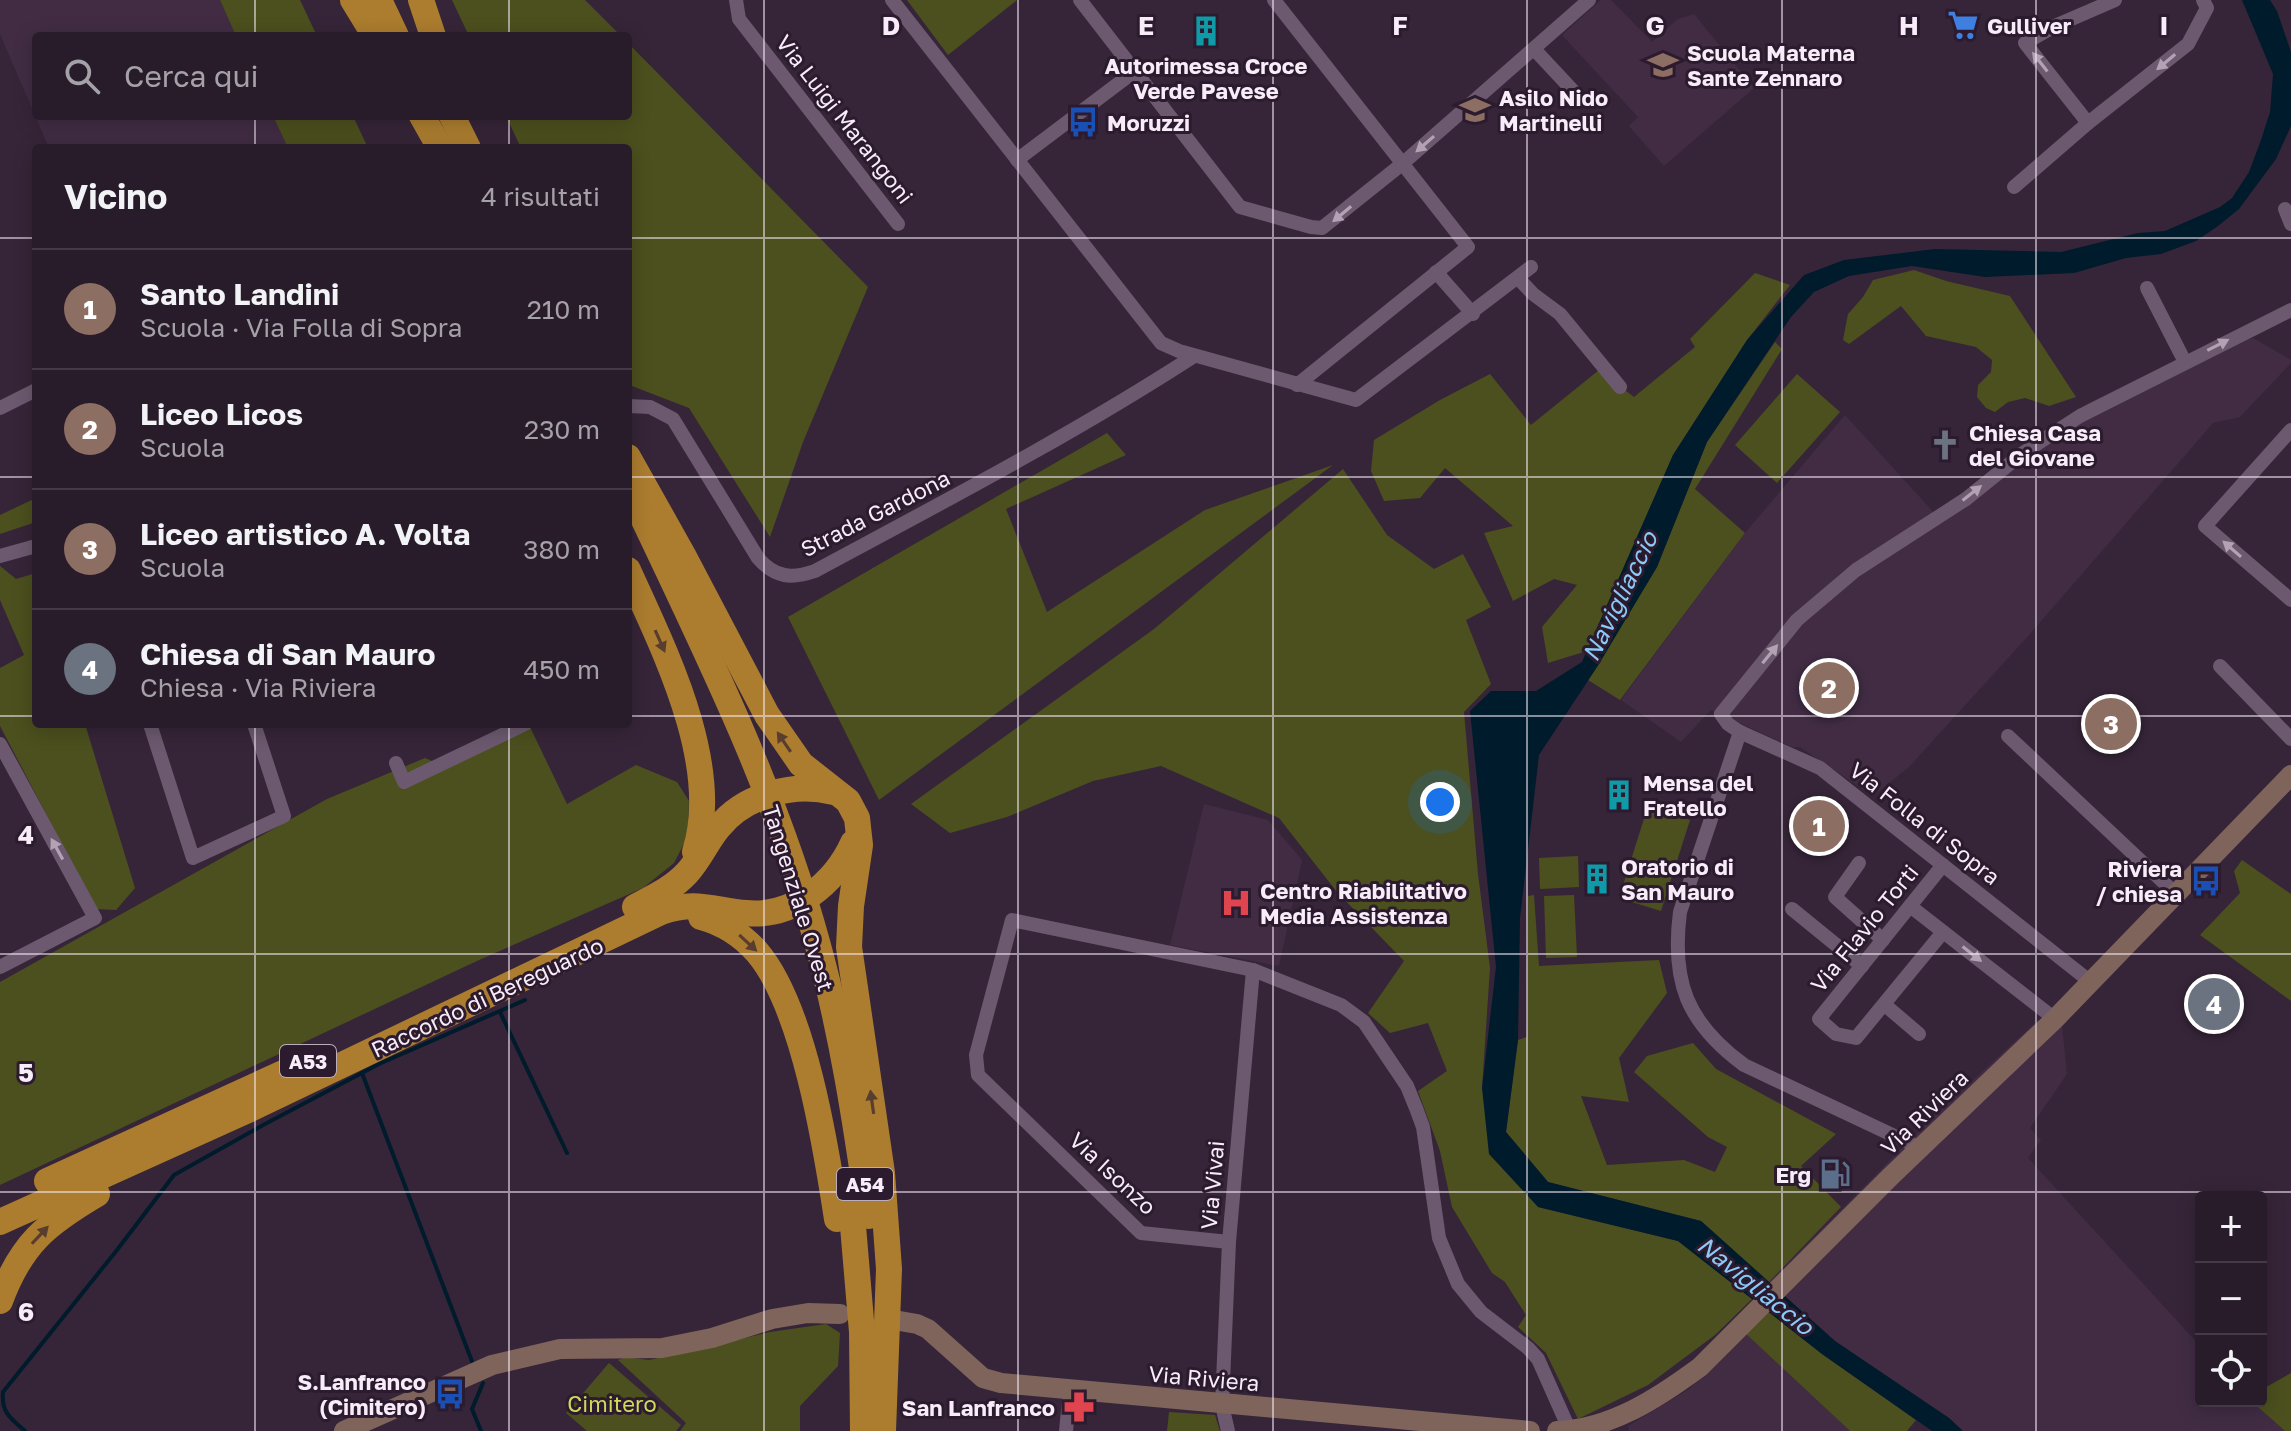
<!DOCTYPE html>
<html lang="it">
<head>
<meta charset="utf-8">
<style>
  :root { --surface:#281c2a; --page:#342936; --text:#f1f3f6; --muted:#a5a1a8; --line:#443a47; --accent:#8c9099 }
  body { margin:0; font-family:"Golos Text",sans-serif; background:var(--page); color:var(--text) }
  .controls { position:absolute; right:24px; bottom:24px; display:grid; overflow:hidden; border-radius:8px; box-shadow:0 4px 20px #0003 }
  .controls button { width:72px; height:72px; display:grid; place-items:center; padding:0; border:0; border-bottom:2px solid var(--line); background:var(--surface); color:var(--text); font:40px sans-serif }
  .you { position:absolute; left:1440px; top:802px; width:28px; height:28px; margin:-20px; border:6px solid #fff; border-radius:50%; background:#1a73e8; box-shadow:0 0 0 12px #1a73e833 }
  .badge { display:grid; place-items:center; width:52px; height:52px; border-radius:50%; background:var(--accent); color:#fff; font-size:26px; font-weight:700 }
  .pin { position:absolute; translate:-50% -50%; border:4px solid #fff; box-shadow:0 2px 8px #0006 }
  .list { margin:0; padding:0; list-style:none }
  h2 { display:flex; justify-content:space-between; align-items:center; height:104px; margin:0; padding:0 32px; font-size:34px }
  h2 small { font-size:26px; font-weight:400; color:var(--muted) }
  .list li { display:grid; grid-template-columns:52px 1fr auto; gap:24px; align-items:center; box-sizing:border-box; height:120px; padding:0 32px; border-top:2px solid var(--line) }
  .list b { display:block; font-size:30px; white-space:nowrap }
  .list p { margin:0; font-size:26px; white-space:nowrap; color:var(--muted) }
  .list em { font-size:26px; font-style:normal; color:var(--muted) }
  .icon { flex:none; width:44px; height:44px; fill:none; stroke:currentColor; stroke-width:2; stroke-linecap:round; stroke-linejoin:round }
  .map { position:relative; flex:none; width:2291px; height:1431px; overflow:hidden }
  .search { position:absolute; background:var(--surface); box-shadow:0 4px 20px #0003; left:32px; top:32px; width:600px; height:88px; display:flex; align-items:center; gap:20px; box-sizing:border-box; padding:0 28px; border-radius:8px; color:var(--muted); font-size:30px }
  .panel { position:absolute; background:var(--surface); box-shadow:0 4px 20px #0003; left:32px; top:144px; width:600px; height:584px; border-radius:8px }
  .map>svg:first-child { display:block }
  .built { fill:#412c44 }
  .green { fill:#4c501e }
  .water { fill:#001b2c }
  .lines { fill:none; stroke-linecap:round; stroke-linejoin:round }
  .stream { stroke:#001b2c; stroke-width:4 }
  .street { stroke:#6c596f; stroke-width:14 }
  .secondary { stroke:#7f645c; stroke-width:20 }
  .highway { stroke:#ac7d2f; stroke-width:26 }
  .oneway { fill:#b2a2b4 }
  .oneway2 { fill:#593d2e }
  .grid { fill:none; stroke:#f8ecf9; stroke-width:2; stroke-opacity:0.55 }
  .labels { text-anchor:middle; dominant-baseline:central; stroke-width:6; stroke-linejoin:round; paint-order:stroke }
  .shield { fill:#2c1b2e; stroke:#bbadbc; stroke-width:2 }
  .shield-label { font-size:20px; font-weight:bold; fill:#f8ecf9 }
  .poi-label { font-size:22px; font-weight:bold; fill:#f8ecf9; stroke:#2c1b2e; text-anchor:start }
  .street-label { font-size:22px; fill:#f8ecf9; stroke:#2c1b2e }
  .park-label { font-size:22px; fill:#d0da5a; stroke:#2c1b2e }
  .water-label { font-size:24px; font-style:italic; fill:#8bc9f6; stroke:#2c1b2e }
  .grid-label { font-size:26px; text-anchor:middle; font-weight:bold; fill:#f8ecf9; stroke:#2c1b2e; stroke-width:6; stroke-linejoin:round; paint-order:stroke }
</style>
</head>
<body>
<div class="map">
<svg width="2291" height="1431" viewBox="0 0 2291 1431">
  <rect width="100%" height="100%" fill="#362538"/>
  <g class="built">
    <polygon points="0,0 220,0 236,36 36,36 36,116 273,116 288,148 49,148 0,34"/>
    <polygon points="1601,0 1611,0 1652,42 1678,19 1694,14 1754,88 1664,166 1629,126 1638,117 1562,35"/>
    <polygon points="2253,338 2291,360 2291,363 2240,417 2213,423 2029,635 1909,767 1873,796 1800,747 1792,747 1711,710 1681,742 1621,700 1745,533 1845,415 1937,516 2012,452 2087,404 2180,358"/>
    <polygon points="1204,804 1268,820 1302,860 1279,966 1170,945"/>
    <polygon points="2038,1020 2062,1025 2067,1074 2030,1128 2041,1140 2028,1158 2201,1347 2201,1401 2251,1401 2285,1431 1963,1431 1949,1418 1835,1341 1769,1282 1932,1118"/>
    <polygon points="1746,1334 1850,1431 1629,1431 1628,1426 1689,1389"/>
  </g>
  <g class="green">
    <polygon points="220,0 300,0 317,36 236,36"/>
    <polygon points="452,0 585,0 621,36 469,36"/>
    <polygon points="907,0 1017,0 948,55"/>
    <polygon points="628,43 868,287 803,442 770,537 689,408 632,386 628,376 628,148 521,148 506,116 628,116"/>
    <polygon points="273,116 353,116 368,148 288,148"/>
    <polygon points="1914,270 1946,281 2010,296 2076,397 2049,406 2025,398 2008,402 1995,412 1986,408 1977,397 1978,385 1991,372 1992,360 1976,347 1926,336 1901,306 1849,344 1843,340 1848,314 1863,297 1873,280"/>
    <polygon points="1755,273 1790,285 1747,340 1673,455 1587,651 1548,663 1542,627 1577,585 1554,579 1513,601 1484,533 1513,526 1445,468 1420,498 1384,501 1371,471 1374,440 1440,400 1490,374 1531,425 1599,370 1634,397 1695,347 1690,339"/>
    <polygon points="1775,342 1782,349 1695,489 1745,533 1620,700 1588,680 1657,567 1707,442"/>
    <polygon points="1797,374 1840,412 1777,483 1735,445"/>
    <polygon points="1107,433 1126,455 1006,509 1047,612 1205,510 1333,465 879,800 788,617"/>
    <polygon points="1343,469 1387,535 1434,569 1463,554 1491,607 1466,620 1491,684 1464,712 1478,874 1490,968 1482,1088 1538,1207 1678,1241 1752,1299 1715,1335 1648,1385 1578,1419 1546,1353 1518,1327 1526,1315 1505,1282 1492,1273 1452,1207 1440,1151 1418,1091 1447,1071 1428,1023 1390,1033 1368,1013 1404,961 1337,892 1279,818 1161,766 1093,781 1007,817 950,833 911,804 1154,629"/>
    <polygon points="36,498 36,522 0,534 0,515"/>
    <polygon points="0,566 16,579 36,573 36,724 85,724 135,888 116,910 96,909 0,726 0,668 24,655 0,600"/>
    <polygon points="530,727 567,804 636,765 677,782 689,801 688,836 674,863 643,888 479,960 0,1185 0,982 327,799 425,758 446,767"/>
    <polygon points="1648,806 1690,820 1661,911 1619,898"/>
    <polygon points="1578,856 1579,887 1540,889 1539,858"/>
    <polygon points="2242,860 2291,894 2291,1001 2200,935 2240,893 2234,871"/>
    <polygon points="1534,895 1539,966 1659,960 1667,993 1619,1058 1629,1102 1581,1096 1607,1165 1684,1160 1715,1172 1727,1147 1708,1137 1634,1072 1647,1056 1693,1043 1716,1069 1836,1134 1801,1166 1841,1207 1769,1282 1701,1221 1548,1182 1506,1132 1518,1040 1527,1037 1528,896"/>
    <polygon points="1574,895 1577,957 1546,958 1544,896"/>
    <polygon points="1768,1311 1822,1354 1916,1420 1907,1431 1850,1431 1746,1334"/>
    <polygon points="826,1324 840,1333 838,1366 800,1406 800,1431 680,1431 686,1423 618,1360 626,1357 649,1360 770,1332"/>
    <polygon points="609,1363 681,1425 676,1431 587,1431 566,1413"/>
    <polygon points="2291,1373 2291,1431 2285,1431 2251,1401 2261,1401 2261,1390"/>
    <polygon points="1169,1412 1215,1415 1220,1431 1167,1431"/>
  </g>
  <polygon class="water" points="2242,0 2270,0 2277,11 2291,52 2291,126 2276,159 2256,186 2239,209 2218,226 2196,241 2161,254 2126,258 2074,273 1985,277 1912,266 1849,276 1814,292 1791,317 1707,442 1657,567 1599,664 1539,755 1520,918 1518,1040 1506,1132 1548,1182 1701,1221 1835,1341 1949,1418 1963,1431 1932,1431 1822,1354 1678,1241 1538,1207 1489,1154 1482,1088 1496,967 1470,711 1491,691 1536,691 1582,662 1673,455 1747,340 1804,275 1844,260 1935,249 2061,252 2138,233 2165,231 2220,207 2232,198 2249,172 2261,140 2270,112 2273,74"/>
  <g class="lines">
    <g class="stream">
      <polyline points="500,1012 567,1153"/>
      <polyline points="362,1073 473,1364"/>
      <path d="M25 1431C10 1418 1 1412 3 1392L117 1250 174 1175 265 1124 379 1064 525 1000"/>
      <polyline points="481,1431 472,1409 483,1383"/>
    </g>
    <g class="street">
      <polyline points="736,0 739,19 898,224"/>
      <polyline points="892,0 1161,343 1179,351 1356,400 1531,267"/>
      <polyline points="1080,0 1240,207 1311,227 1322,228 1402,164 1589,0"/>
      <polyline points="1274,0 1468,247 1297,385"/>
      <polyline points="1534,49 1576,94"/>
      <polyline points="2088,123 2025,43 2055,26 2115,0"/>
      <polyline points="1017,160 1135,71"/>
      <polyline points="2014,187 2088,123 2188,44 2207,8 2203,0"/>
      <polyline points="2285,209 2291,224"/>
      <polyline points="1436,272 1473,314"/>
      <polyline points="1519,279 1533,294 1560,314 1620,387"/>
      <polyline points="2147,288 2185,362"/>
      <path d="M628 406 650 407 673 419 758 558C775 578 792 579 815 571 943 502 1072 435 1194 356"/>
      <polyline points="0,408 36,390"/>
      <polyline points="2291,430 2205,526 2291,600"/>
      <polyline points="0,556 36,546"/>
      <polyline points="2220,666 2291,739"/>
      <polyline points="150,724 193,858 284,816 254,724"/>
      <path d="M1740 732 1680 912C1671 982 1687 1023 1744 1065L1920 1148"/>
      <polyline points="2008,736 2176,894"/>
      <polyline points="0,744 95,918 0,967"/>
      <polyline points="396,763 404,782 525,724"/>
      <polyline points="1859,863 1835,897 1883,940"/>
      <polyline points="1910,906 2055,1019"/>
      <polyline points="1792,909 1862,966"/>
      <polyline points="1943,932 1856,1038 1836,1034 1819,1019 1943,865"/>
      <polyline points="2092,983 1820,768 1740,732 1728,724 1721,714 1797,620 1856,570 1966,499 2023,453 2080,416 2291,310"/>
      <polyline points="1885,1005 1919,1034"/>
      <polyline points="1229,1242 1141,1233 978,1075 976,1055 1012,920 1253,970 1341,1005 1364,1022 1407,1086 1416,1108 1423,1127 1439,1238 1458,1284 1481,1312 1528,1348 1538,1359 1570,1431"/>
      <polyline points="1066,1431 1070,1390"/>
      <polyline points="1228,1431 1222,1405 1229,1242 1253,970"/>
    </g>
    <g class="secondary">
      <polyline points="894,1320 917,1324 928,1329 983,1378 1001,1383 1530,1431"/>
      <polyline points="344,1431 492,1365 560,1349 662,1348 712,1338 772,1319 808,1313 840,1314"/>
      <path d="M1557 1431C1611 1429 1658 1398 1700 1367L1891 1176 2055 1019 2291 775"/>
    </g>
    <g class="highway">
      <polyline points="353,0 375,36"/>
      <polyline points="379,0 396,36"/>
      <polyline points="421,0 433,36"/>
      <polyline points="422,116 440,148"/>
      <polyline points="452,116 468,148"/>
      <polyline points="628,457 683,555 767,715 801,764 848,801 857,818 860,845 851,906 849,947 882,1173 889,1269 883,1431"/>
      <path d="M635 501C703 645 775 788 817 942 842 1032 856 1124 869 1216"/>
      <path d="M628 570C663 648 723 764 695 852"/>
      <path d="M635 907C654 897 672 889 687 873 700 859 707 841 719 827 745 795 794 782 833 792"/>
      <path d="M701 917C723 923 742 935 757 952 804 1007 826 1147 837 1219"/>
      <polyline points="47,1181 303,1064"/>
      <polyline points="850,1191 862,1332 863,1431"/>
      <path d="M0 1222 246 1111 661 912C695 900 713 910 746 913 793 918 835 883 853 843"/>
      <path d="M0 1301C21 1244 46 1224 97 1194"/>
    </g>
  </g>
  <defs><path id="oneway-solid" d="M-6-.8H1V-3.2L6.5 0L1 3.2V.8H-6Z" transform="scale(2)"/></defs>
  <g class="oneway">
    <use href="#oneway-solid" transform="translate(2040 62) rotate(-128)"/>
    <use href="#oneway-solid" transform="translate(2166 62) rotate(140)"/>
    <use href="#oneway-solid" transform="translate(1425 144) rotate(139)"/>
    <use href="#oneway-solid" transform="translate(1342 214) rotate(140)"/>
    <use href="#oneway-solid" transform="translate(2218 345) rotate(-27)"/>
    <use href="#oneway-solid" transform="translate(1972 493) rotate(-38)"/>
    <use href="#oneway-solid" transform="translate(2232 549) rotate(-139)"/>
    <use href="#oneway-solid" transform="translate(1770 654) rotate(-51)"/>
    <use href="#oneway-solid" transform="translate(57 849) rotate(-119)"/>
    <use href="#oneway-solid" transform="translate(1972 954) rotate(38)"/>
  </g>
  <g class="oneway2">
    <use href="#oneway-solid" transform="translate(660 641) rotate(66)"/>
    <use href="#oneway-solid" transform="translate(784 742) rotate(-124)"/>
    <use href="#oneway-solid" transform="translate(748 943) rotate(43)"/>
    <use href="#oneway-solid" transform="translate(872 1102) rotate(-98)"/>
    <use href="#oneway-solid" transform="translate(40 1235) rotate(-47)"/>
  </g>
  <path class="grid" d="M255 0V36M509 0V36M764 0V1431M1018 0V1431M1273 0V1431M1527 0V1431M1782 0V1431M2036 0V1431M255 116V148M509 116V148M0 238H36M628 238H2291M0 477H36M628 477H2291M0 716H36M628 716H2291M255 724V1431M509 724V1431M0 954H2291M0 1192H2291"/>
  <defs>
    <g id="supermarket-bare" transform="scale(2.4)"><path d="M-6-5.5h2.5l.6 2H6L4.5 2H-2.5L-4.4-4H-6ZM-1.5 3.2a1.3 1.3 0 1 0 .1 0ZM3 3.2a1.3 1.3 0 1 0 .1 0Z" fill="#3f7fe0" stroke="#2c1b2e" stroke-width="2.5" paint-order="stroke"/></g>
    <g id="building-bare" transform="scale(2.4)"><path d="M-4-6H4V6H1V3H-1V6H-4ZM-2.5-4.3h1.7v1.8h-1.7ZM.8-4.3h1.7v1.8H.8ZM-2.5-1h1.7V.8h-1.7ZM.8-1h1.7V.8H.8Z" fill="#0f9aa8" stroke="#2c1b2e" stroke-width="2.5" paint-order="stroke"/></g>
    <g id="school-bare" transform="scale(2.4)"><path d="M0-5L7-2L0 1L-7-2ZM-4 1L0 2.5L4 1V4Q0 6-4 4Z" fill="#8d6e63" stroke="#2c1b2e" stroke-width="2.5" paint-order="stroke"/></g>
    <g id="bus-bare" transform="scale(2.4)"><path d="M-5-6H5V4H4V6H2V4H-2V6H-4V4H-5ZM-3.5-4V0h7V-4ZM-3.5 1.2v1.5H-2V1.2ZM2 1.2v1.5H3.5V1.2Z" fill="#1a4fb4" stroke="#2c1b2e" stroke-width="2.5" paint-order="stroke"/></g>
    <g id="church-bare" transform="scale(2.4)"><path d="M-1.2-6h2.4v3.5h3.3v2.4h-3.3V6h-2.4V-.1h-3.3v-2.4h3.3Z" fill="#6b7280" stroke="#2c1b2e" stroke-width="2.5" paint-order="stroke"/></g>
    <g id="hospital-bare" transform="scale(2.4)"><path d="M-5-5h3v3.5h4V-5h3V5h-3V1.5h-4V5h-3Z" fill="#e0444e" stroke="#2c1b2e" stroke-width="2.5" paint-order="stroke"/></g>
    <g id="fuel-bare" transform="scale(2.4)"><path d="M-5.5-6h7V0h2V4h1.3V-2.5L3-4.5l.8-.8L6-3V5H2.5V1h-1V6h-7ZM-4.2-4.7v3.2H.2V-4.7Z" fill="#5c6f8a" stroke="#2c1b2e" stroke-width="2.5" paint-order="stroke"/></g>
    <g id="pharmacy-bare" transform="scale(2.4)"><path d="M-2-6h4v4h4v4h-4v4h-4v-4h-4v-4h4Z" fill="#e0444e" stroke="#2c1b2e" stroke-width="2.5" paint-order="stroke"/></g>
  </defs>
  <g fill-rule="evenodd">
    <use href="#supermarket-bare" x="1963" y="25"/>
    <use href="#building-bare" x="1206" y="31"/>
    <use href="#school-bare" x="1663" y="65"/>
    <use href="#school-bare" x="1475" y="110"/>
    <use href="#bus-bare" x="1083" y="122"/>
    <use href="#church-bare" x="1945" y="445"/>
    <use href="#building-bare" x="1619" y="795"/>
    <use href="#building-bare" x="1597" y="879"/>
    <use href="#bus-bare" x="2206" y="881"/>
    <use href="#hospital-bare" x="1236" y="903"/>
    <use href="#fuel-bare" x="1835" y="1174"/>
    <use href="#bus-bare" x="450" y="1394"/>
    <use href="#pharmacy-bare" x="1079" y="1407"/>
  </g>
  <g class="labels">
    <g class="shield">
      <rect x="280" y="1045" width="56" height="32" rx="6"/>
      <rect x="837" y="1168" width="56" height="32" rx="6"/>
    </g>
    <g class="shield-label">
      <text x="308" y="1061">A53</text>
      <text x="865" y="1184">A54</text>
    </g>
    <g class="poi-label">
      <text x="1987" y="25">Gulliver</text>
      <text x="1687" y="52">Scuola Materna<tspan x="1687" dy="25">Sante Zennaro</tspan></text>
      <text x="1206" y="65" text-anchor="middle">Autorimessa Croce<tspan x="1206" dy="25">Verde Pavese</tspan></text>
      <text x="1499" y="97">Asilo Nido<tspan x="1499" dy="25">Martinelli</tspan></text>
      <text x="1107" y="122">Moruzzi</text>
      <text x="1969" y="432">Chiesa Casa<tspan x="1969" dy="25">del Giovane</tspan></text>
      <text x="1643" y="782">Mensa del<tspan x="1643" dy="25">Fratello</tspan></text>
      <text x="1621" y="866">Oratorio di<tspan x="1621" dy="25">San Mauro</tspan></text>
      <text x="2182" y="868" text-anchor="end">Riviera<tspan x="2182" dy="25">/ chiesa</tspan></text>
      <text x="1260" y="890">Centro Riabilitativo<tspan x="1260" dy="25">Media Assistenza</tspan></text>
      <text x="1811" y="1174" text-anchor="end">Erg</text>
      <text x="426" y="1381" text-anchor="end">S.Lanfranco<tspan x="426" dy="25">(Cimitero)</tspan></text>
      <text x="1055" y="1407" text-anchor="end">San Lanfranco</text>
    </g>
    <g class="street-label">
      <text transform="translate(845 119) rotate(52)">Via Luigi Marangoni</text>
      <text transform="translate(875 513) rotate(-27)">Strada Gardona</text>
      <text transform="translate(1925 823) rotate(38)">Via Folla di Sopra</text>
      <text transform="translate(799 898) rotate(73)">Tangenziale Ovest</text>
      <text transform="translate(1864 928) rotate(-51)">Via Flavio Torti</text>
      <text transform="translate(487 997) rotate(-25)">Raccordo di Bereguardo</text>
      <text transform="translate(1924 1112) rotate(-44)">Via Riviera</text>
      <text transform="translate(1113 1173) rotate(43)">Via Isonzo</text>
      <text transform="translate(1212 1185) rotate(-85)">Via Vivai</text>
      <text transform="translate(1204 1378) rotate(5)">Via Riviera</text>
    </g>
    <g class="park-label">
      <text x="612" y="1403">Cimitero</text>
    </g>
    <g class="water-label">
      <text transform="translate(1619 596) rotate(-64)">Navigliaccio</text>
      <text transform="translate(1756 1285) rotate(39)">Navigliaccio</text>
    </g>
  </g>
  <g class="grid-label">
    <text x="891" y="35">D</text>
    <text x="1146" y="35">E</text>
    <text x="1400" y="35">F</text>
    <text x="1655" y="35">G</text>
    <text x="1909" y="35">H</text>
    <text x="2164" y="35">I</text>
    <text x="26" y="844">4</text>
    <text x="26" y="1082">5</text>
    <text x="26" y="1321">6</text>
  </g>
</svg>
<div class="controls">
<button>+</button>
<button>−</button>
<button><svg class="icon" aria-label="locate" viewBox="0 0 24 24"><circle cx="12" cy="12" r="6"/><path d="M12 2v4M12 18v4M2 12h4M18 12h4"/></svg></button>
</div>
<div class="you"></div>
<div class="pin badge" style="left:1819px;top:826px;background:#8d6e63">1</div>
<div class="pin badge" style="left:1829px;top:688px;background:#8d6e63">2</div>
<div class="pin badge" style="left:2111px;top:724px;background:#8d6e63">3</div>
<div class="pin badge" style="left:2214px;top:1004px;background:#6b7280">4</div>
<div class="search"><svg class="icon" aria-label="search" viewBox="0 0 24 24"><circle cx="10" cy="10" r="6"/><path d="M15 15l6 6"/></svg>Cerca qui</div>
<section class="panel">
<h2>Vicino<small>4 risultati</small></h2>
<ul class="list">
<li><span class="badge" style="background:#8d6e63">1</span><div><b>Santo Landini</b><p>Scuola · Via Folla di Sopra</p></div><em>210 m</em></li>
<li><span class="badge" style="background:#8d6e63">2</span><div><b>Liceo Licos</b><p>Scuola</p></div><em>230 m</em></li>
<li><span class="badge" style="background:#8d6e63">3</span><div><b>Liceo artistico A. Volta</b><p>Scuola</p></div><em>380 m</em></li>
<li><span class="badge" style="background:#6b7280">4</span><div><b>Chiesa di San Mauro</b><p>Chiesa · Via Riviera</p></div><em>450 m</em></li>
</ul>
</section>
</div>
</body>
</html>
